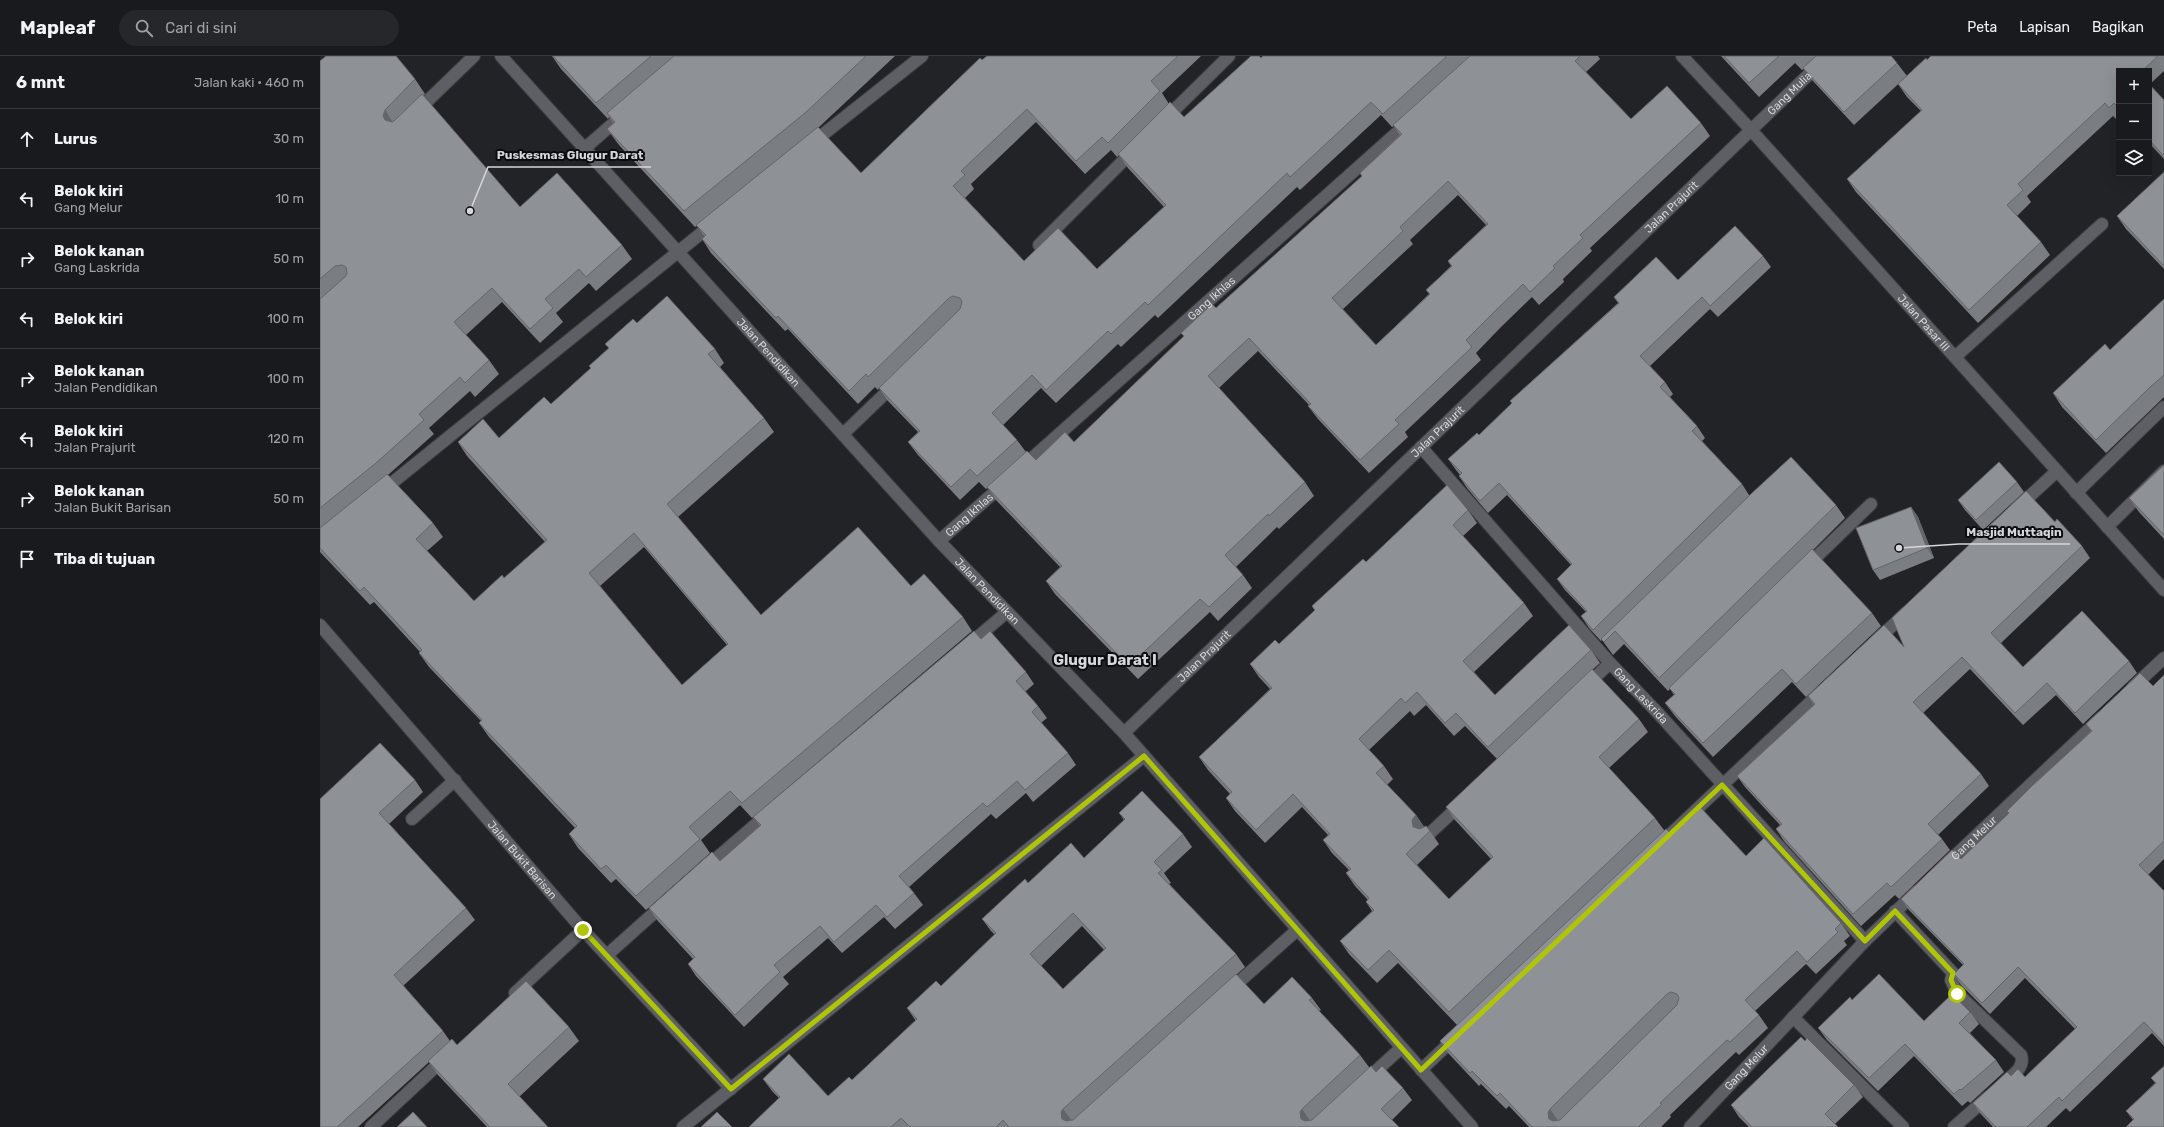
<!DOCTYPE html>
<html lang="id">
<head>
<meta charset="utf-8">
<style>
  :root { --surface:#191a1d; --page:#26272a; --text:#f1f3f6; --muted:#9fa1a4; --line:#37383b }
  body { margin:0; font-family:Rubik,sans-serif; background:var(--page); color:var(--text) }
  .controls { position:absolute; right:12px; top:12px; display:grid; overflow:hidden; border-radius:0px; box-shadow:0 4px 16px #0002 }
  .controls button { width:36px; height:36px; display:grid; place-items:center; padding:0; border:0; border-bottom:1px solid var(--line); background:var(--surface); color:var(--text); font:20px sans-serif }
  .stop { position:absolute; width:12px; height:12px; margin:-9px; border:3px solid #afc505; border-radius:50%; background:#fff }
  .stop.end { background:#afc505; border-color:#fff; box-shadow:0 1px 4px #0008 }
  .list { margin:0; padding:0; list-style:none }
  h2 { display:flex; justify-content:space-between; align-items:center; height:52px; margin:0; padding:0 16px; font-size:17px }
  h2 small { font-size:13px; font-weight:400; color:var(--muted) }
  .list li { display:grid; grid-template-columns:26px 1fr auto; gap:12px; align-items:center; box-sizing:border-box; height:60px; padding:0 16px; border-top:1px solid var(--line) }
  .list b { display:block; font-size:15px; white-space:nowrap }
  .list p { margin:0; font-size:13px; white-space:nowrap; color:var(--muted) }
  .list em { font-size:13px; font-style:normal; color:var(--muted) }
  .icon { flex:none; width:22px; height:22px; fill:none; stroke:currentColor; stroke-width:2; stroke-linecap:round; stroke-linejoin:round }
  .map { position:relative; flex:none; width:1844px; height:1071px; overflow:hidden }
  header { display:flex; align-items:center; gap:24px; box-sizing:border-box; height:56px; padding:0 20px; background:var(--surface); border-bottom:1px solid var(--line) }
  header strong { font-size:19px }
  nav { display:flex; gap:22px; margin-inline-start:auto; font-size:14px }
  .search { width:280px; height:36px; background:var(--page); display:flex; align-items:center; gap:10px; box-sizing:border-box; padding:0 14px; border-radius:22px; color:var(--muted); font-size:15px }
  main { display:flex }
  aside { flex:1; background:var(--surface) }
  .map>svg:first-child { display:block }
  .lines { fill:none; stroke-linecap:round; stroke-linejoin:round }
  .service-casing { stroke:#3b3d40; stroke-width:14 }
  .minor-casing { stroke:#3b3d40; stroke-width:14 }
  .tertiary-casing { stroke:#3b3d40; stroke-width:14 }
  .service { stroke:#5d5f64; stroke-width:12 }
  .minor { stroke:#5d5f64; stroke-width:12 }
  .tertiary { stroke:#5d5f64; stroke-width:12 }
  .wall { fill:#7a7d81; fill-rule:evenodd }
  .shaded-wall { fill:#636669 }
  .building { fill:#8e9196; stroke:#636669; fill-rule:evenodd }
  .route { stroke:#afc505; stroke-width:5 }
  .labels { text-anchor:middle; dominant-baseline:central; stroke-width:4; stroke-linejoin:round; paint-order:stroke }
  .street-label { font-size:11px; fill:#d6d7da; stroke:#0b0c0e }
  .district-label { font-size:15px; font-weight:bold; fill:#d6d7da; stroke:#0b0c0e }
  .leader { fill:none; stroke:#d6d7da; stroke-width:1.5 }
  .callout-dot { fill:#d6d7da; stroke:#0b0c0e; stroke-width:1.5 }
  .callout-label { font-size:12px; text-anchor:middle; font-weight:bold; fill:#d6d7da; stroke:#0b0c0e; stroke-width:4; stroke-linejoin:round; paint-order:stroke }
</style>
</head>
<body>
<header>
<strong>Mapleaf</strong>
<div class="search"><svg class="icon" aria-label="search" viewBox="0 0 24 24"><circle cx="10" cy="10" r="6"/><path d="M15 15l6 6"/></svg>Cari di sini</div>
<nav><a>Peta</a><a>Lapisan</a><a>Bagikan</a></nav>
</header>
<main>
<aside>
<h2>6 mnt<small>Jalan kaki · 460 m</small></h2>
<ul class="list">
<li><svg class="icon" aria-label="ahead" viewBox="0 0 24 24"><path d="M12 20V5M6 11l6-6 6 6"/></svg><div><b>Lurus</b></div><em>30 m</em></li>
<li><svg class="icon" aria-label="left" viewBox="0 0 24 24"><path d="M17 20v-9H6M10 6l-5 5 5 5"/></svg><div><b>Belok kiri</b><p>Gang Melur</p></div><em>10 m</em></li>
<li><svg class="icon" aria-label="right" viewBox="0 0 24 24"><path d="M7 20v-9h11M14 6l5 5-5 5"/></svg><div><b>Belok kanan</b><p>Gang Laskrida</p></div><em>50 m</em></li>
<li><svg class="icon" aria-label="left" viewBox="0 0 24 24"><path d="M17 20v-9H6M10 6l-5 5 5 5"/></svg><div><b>Belok kiri</b></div><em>100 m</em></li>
<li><svg class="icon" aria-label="right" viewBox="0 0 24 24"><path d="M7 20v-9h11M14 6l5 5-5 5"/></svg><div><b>Belok kanan</b><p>Jalan Pendidikan</p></div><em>100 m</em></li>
<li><svg class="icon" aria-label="left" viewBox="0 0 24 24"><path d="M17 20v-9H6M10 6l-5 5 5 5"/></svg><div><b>Belok kiri</b><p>Jalan Prajurit</p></div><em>120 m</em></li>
<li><svg class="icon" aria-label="right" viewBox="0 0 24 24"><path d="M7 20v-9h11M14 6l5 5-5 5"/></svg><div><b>Belok kanan</b><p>Jalan Bukit Barisan</p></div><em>50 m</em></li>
<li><svg class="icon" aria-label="arrive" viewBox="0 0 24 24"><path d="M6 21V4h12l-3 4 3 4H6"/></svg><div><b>Tiba di tujuan</b></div></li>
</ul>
</aside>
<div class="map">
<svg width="1844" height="1071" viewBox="0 0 1844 1071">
  <rect width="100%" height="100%" fill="#212327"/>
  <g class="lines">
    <g class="service-casing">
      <g id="service">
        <polyline points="96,56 154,0"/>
        <polyline points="1787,471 1844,415"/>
      </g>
    </g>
    <g class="minor-casing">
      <g id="minor">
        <path id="s1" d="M181 0 619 485 804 677 1152 1071"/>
        <polyline points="844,64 909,0"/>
        <polyline points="491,88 602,0"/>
        <polyline points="265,92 304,58"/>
        <polyline points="719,189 814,94"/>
        <polyline points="1635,301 1782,168"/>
        <polyline points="523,378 576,327"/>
        <path id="s2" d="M1101 391 1290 607 1337 656 1545 885"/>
        <path id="s3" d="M701 412 1090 65"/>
        <polyline points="62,435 395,166"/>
        <polyline points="1756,437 1844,351"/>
        <polyline points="1698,451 1737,415"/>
        <path id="s4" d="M619 485 685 427"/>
        <polyline points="1487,510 1551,448"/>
        <path id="s5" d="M0 569 263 874 411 1033"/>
        <polyline points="1557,584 1586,557"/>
        <polyline points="647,590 687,556"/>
        <polyline points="1266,630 1290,607"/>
        <polyline points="1813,631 1844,602"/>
        <path id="s6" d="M804 677 1508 0"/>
        <polyline points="92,763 135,724"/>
        <polyline points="1108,779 1141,748"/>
        <polyline points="1340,788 1502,635"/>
        <path id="s7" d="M1624 810 1781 662"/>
        <polyline points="385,812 450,756"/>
        <path d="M1575 855 1633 917 1631 924 1637 937 1701 999C1705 1011 1694 1018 1686 1025"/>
        <polyline points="287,899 344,848"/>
        <polyline points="910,934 977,874"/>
        <polyline points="195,937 263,874"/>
        <polyline points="1473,961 1583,1071"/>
        <polyline points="1101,1014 1136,981"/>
        <polyline points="1045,1025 1081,992"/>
        <polyline points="51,1071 125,1002"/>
        <polyline points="363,1071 824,700"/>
        <path id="s8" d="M1370 1071 1545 885 1596 836"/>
        <polyline points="1634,1071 1668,1041"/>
      </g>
    </g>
    <g class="tertiary-casing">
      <g id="tertiary">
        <path id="s9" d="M1362 0 1431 74 1844 534"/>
      </g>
    </g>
    <use href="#service" class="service"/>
    <use href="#minor" class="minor"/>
    <use href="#tertiary" class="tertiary"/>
  </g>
  <g class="wall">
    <path d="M232 0H575L498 72 541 117 667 0H881L842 37 849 48 864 61 943 0H1278L1280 3 1266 16 1311 63 1381 67 1390 80 1270 192 1272 195 1243 223 1244 226 1219 249 1212 241 1180 272 1156 297 1161 304 1085 376 1088 381 1049 417 998 363 988 350 989 349 938 295 899 332 985 426 994 440 959 473 957 471 916 511 923 519 932 532 898 565 890 556 818 623 735 538 726 525 740 511 676 444 668 432 666 433 659 426 640 444 598 399 588 386 598 376 568 345 559 332 558 334 555 331 538 348 468 273 465 275 391 197 382 183 385 181 377 170 375 171 299 89 287 73 294 67 289 61 288 63 241 13ZM1061 59 1072 71 1074 70 1080 79 1040 117 1042 121 896 252 861 277 864 281 754 386 716 404 706 396 697 384 683 369 721 332 736 347 798 288 801 291 835 259 838 262 977 131 980 134ZM716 66 765 118 791 94 797 101 799 99 808 112 844 151 777 213 704 205 645 142 654 133 651 128ZM1138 139 1166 169 1128 205 1131 210 1106 234 1109 238 1056 289 1023 253 1093 188 1090 184Z"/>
    <polygon points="1401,0 1571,0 1577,7 1587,20 1534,69 1493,25 1484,13 1482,14 1475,7 1439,41"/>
    <polygon points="1611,0 1844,0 1844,15 1829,29 1844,44 1844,103 1829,87 1829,15 1799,15 1799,63 1797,64 1793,60 1707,140 1711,146 1697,160 1721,186 1730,199 1658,267 1536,136 1527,123 1601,55 1587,41 1578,28"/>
    <path d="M0 5 95 23 105 38 103 40 200 151 302 189 312 203 276 235 269 227 236 257 243 266 220 287 182 246 146 279 169 304 179 318 155 341 150 335 109 372 114 378 68 419 113 467 123 481 107 495 154 545 184 522 225 486 147 400 138 386 179 382 231 348 271 312 269 310 289 292 285 288 317 267 395 293 404 307 400 311 444 362 454 376 358 461 441 559 591 530 643 561 652 575 432 762 420 749 381 784 390 797 326 854 296 823 291 827 258 792 249 778 255 772 169 681 159 667 161 665 109 611 99 597 100 596 54 546 50 549 0 496ZM324 491 407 589 362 629 280 530Z"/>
    <polygon points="1844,116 1844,213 1806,173 1797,160"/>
    <polygon points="1443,200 1451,211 1398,261 1390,253 1330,310 1345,326 1353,338 1350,341 1377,370 1385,382 1382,385 1422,428 1429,439 1516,449 1525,462 1493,494 1552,557 1561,570 1486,641 1472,626 1393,701 1355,660 1345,647 1354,639 1350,633 1348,635 1304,588 1293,599 1282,584 1281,585 1269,572 1261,560 1266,556 1245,534 1237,523 1251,509 1187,439 1168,457 1147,432 1139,420 1140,419 1136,414 1128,403 1159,379 1192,348 1190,345 1298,247 1294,241 1358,224"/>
    <polygon points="1844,243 1844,341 1786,397 1742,351 1733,337 1790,294"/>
    <polygon points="1844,409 1844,483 1819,456 1809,442"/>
    <polygon points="1697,426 1704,436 1663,474 1645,454 1638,444"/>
    <polygon points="1591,451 1598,461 1614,502 1560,524 1553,514"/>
    <path d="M1148 454 1157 467 1143 480 1204 547 1213 560 1154 616 1175 639 1271 594 1280 607 1272 614 1319 663 1328 676 1289 712 1335 762 1344 774 1352 779 1426 800 1521 867 1530 880 1524 885 1527 889 1496 918 1486 908 1435 955 1439 959 1448 972 1419 999 1416 996 1350 1059 1351 1061 1341 1071H1209L1189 1050 1186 1053 1161 1028 1159 1030 1129 998 1120 985 1137 969 1078 907 1057 927 1029 898 1020 885 1052 855 1046 846 1048 844 1035 830 1026 817 1029 814 1012 797 1003 784 1008 779 982 751 945 787 915 755 906 742 910 738 888 714 879 701 950 633 939 621 930 608 959 588 995 555 992 550 1046 506ZM1106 649 1134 680 1145 670 1177 703 1126 751 1135 764 1171 803 1129 843 1097 809 1119 788 1110 775 1104 771 1096 759 1067 729 1073 723 1064 710 1049 694 1090 655 1094 660Z"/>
    <polygon points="1735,466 1762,490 1770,502 1681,587 1703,611 1809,605 1817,617 1763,668 1736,639 1703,669 1650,613 1603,657 1661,718 1669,730 1618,779 1622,783 1630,794 1579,843 1575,839 1541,870 1464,785 1456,773 1460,769 1425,731 1417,720 1494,649 1488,640 1584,591"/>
    <polygon points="661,583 706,616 714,628 705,636 718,650 727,662 721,667 748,697 756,709 713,746 706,737 676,763 671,758 589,831 594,837 603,849 575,873 564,861 522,897 508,882 463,921 469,928 424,971 376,920 368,908 373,903 337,864 329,852 400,805 440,770 433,761"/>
    <polygon points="1844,619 1844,803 1828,819 1844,835 1844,990 1832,977 1750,1056 1746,1052 1726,1071 1673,1071 1660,1057 1653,1047 1691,1020 1705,1021 1755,973 1705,922 1670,958 1641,929 1634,918 1643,909 1589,854 1581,843 1641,803 1689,757 1771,675 1766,668 1833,630"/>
    <polygon points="95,724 103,736 69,768 146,852 155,864 83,930 123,975 130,985 137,989 249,971 259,985 199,1041 228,1071 167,1071 118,1019 109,1006 38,1071 0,1071 0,743"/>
    <path d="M799 757 863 778 872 791 844 817 851 827 849 828 916 898 925 911 916 919 944 948 992 942 1001 954 999 955 1040 999 1049 1011 1083 1032 1092 1044 1072 1064 1079 1071H429L459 1042 452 1035 443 1023 508 1040 532 1024 596 965 587 952 621 930 675 879 671 875 662 863 708 827 764 802 804 764ZM762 870 784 894 743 933 721 910Z"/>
    <polygon points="1532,944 1604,965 1650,956 1659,968 1650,977 1676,1004 1684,1016 1650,1047 1648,1045 1642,1050 1594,1000 1558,1035 1507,984 1498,972"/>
    <polygon points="1485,985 1534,1029 1543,1041 1515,1068 1518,1071 1429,1071 1419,1061 1411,1049"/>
    <polygon points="1844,1010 1844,1071 1813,1064 1806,1055 1835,1027 1831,1022"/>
  </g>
  <g class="shaded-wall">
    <polygon points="65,54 74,68 65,64 63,60"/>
    <polygon points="1591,451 1598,461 1614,502 1607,492"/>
    <polygon points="1096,759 1105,772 1101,777 1102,784 1093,771 1092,764"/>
    <polygon points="743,1053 752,1065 750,1069 742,1063 741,1056"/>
    <polygon points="982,1053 991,1066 989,1069 981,1063 980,1056"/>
    <polygon points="1230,1053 1239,1066 1237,1069 1229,1063 1228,1057"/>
  </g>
  <g class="building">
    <polygon points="6,0 76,0 95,23 65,54 63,60 65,64 72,66 75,64 102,38 200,151 237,117 302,189 266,221 259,213 225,243 233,252 210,273 172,232 134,266 169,304 145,327 140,321 99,358 104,364 56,407 0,452 0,243 25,221 27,218 26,211 22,209 15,210 0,223 0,5"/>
    <polygon points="233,0 331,0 276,47"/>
    <polygon points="354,0 546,0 485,57 364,155 287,73 295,66 287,57"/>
    <polygon points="667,0 858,0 831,25 840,35 788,87 782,81 756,105 707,53 641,115 645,119 633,130 704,205 738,172 777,213 846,149 798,98 850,46 864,61 931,0 939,0 941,2 943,0 1127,0 1063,58 1051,46 970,121 967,117 828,249 825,246 791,278 788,275 726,334 712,319 672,357 697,384 657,420 650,413 631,431 588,386 600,375 559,332 640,253 642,246 640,242 633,240 629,242 548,321 546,318 529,335 458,260 456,262 382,183 386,179 376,169 498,71 541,117 660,2 662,4"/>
    <path d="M1150 0H1260L1255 5 1311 63 1347 30 1381 67 1260 179 1263 182 1233 210 1235 212 1210 236 1203 228 1171 259 1146 284 1152 291 1075 364 1079 368 1040 404 988 350 991 348 929 282 888 320 985 426 949 460 948 458 905 499 923 519 889 551 880 543 809 610 726 525 742 510 667 431 707 395 716 404 745 376 754 386 864 280 861 277 892 248 896 252 1042 120 1040 117 1082 78 1073 69ZM1128 125 1168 168 1128 205 1132 210 1106 234 1110 238 1056 289 1012 242 1083 175 1080 171Z"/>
    <polygon points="1404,0 1459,0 1429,27"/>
    <polygon points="1496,0 1571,0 1577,7 1524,56 1483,12"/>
    <polygon points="1611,0 1838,0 1822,15 1799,15 1799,52 1794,47 1789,52 1785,47 1698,128 1703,134 1687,149 1721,186 1649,254 1527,123 1602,54 1578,28 1606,2 1607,4"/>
    <polygon points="1829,28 1844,44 1844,99 1843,99 1829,84"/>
    <polygon points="1844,116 1844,210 1797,160"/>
    <polygon points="1415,170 1443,200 1390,250 1382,241 1320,300 1345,326 1340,331 1377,370 1372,375 1422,428 1273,574 1261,560 1267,555 1237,523 1252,508 1179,427 1160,445 1139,420 1142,417 1128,403 1157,377 1159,379 1192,347 1190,345 1299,247 1294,241 1336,201 1358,224"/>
    <path d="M347 240 395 293 388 298 444 362 347 448 441 559 538 471 591 530 604 518 643 561 422 747 410 735 369 771 380 783 316 840 286 809 281 813 249 778 257 770 159 667 162 664 99 597 102 594 44 531 40 535 0 492V472L67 418 113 467 96 483 154 545 182 519 184 522 227 484 138 386 163 363 179 382 224 341 231 348 271 312 269 310 289 292 285 288 313 263 317 267ZM314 477 408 588 362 629 269 517Z"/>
    <polygon points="1844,243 1844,319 1829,332 1776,384 1733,337 1785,288 1790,294"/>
    <polygon points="1471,401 1516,449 1339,622 1295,575 1284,586 1281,583 1431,438"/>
    <polygon points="1679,406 1697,426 1656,464 1638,444"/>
    <polygon points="1844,409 1844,479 1809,442"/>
    <polygon points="1127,429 1148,454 1133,469 1204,547 1143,605 1175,639 1249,569 1271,594 1168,691 1136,657 1125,667 1097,636 1085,647 1081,642 1039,683 1064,710 1056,717 1096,759 1092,764 1093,771 1100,773 1106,770 1110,775 1086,798 1129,843 1173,801 1126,751 1272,613 1319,663 1279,701 1335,762 1129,956 1069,894 1048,914 1020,885 1054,854 1046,846 1049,842 1026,817 1031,813 1003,784 1010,778 973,738 936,774 906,742 912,736 879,701 952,632 930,608 955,584 959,588 995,554 992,550 1043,503 1046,506"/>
    <polygon points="1706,435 1735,466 1737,463 1762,490 1671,577 1703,611 1762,555 1809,605 1755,657 1727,627 1695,657 1642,601 1593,646 1661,718 1608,768 1622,783 1571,831 1567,827 1533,858 1456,773 1462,768 1417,720 1495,648 1488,640 1564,569 1584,591 1572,562"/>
    <polygon points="1591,451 1607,492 1553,514 1536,472"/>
    <polygon points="1492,493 1552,557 1476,628 1462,613 1383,687 1345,647 1355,638 1349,632"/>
    <polygon points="654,575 661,583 670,575 706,616 696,625 718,650 712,656 748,697 705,734 697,725 667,751 663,747 579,820 594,837 567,861 556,849 514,886 500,870 454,909 460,916 415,959 368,908 375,901 329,852 392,796 400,805 441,769 433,761"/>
    <polygon points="1820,617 1833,630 1844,619 1844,785 1819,809 1844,835 1844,987 1824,966 1742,1045 1739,1041 1707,1071 1676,1071 1653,1047 1687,1016 1691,1020 1698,1013 1705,1021 1757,971 1698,911 1662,947 1634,918 1644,908 1581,843 1632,794 1641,803 1689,757 1687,755 1712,730 1772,675 1766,668"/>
    <polygon points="60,687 95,724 59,757 146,852 74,919 123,975 17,1071 0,1071 0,743"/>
    <path d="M822 735 863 778 834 806 842 814 838 817 916 898 743 1053 741 1056 742 1063 746 1065 753 1064 916 918 944 948 972 921 992 942 989 944 1040 999 982 1053 980 1056 981 1063 985 1065 992 1064 1051 1010 1056 1016 1062 1010 1083 1032 1061 1053 1079 1071H689L683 1064 676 1071H590L581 1062 571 1071H429L460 1041 443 1023 469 998 508 1040 529 1021 532 1024 597 963 587 952 616 925 621 930 676 877 662 863 705 823 708 827 751 787 764 802 805 763 799 757ZM753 857 786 892 743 933 710 898Z"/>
    <path d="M1381 752 1426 800 1444 782 1521 867 1515 873 1518 876 1487 906 1477 895 1425 944 1439 959 1410 986 1407 984 1340 1047 1342 1048 1318 1071H1212L1180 1037 1177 1040 1152 1015 1150 1017 1120 985 1346 773 1352 779ZM1351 936 1357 938 1359 942 1357 949 1240 1064 1233 1065 1229 1063 1228 1057 1230 1053 1347 938Z"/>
    <polygon points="1559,918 1604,965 1632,938 1650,956 1639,967 1676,1004 1641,1034 1640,1033 1634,1038 1585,988 1549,1022 1498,972 1530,941 1532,944"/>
    <polygon points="206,925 249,971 188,1028 228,1071 170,1071 108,1005 132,983 137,989"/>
    <polygon points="1481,981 1485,985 1487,982 1534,1029 1505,1058 1518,1071 1432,1071 1411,1049"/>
    <polygon points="1844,1010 1844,1071 1806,1071 1814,1063 1806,1055 1836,1027 1831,1022"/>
    <polygon points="93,1056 107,1071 77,1071"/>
    <polygon points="397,1056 412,1071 381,1071"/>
  </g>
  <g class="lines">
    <polyline class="route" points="263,874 411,1033 824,700 1101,1014 1402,729 1545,885 1575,855 1633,917 1631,924 1637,938"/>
  </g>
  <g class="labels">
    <g class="street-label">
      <text stroke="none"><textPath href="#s6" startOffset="923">Gang Mulia</textPath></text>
      <text stroke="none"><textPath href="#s6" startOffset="759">Jalan Prajurit</textPath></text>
      <text stroke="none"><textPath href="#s3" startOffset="255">Gang Ikhlas</textPath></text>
      <text stroke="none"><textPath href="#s9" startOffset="360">Jalan Pasar III</textPath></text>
      <text stroke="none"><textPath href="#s1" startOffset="399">Jalan Pendidikan</textPath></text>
      <text stroke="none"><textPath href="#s6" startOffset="435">Jalan Prajurit</textPath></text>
      <text stroke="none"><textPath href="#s4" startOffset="40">Gang Ikhlas</textPath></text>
      <text stroke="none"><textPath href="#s1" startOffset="723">Jalan Pendidikan</textPath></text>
      <text stroke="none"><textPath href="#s6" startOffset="111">Jalan Prajurit</textPath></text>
      <text stroke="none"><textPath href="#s2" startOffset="332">Gang Laskrida</textPath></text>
      <text stroke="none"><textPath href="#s7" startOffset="41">Gang Melur</textPath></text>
      <text stroke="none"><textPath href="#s5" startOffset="310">Jalan Bukit Barisan</textPath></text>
      <text stroke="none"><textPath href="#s8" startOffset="82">Gang Melur</textPath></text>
    </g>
    <g class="district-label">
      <text x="785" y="604">Glugur Darat I</text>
    </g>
  </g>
  <path class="leader" d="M150 155L168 111H331M1579 492L1639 488H1750"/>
  <g class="callout-dot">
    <circle cx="150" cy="155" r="4"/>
    <circle cx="1579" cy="492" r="4"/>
  </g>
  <g class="callout-label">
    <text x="250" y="103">Puskesmas Glugur Darat</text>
    <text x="1694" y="480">Masjid Muttaqin</text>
  </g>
</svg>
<div class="controls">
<button>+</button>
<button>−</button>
<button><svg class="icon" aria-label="layers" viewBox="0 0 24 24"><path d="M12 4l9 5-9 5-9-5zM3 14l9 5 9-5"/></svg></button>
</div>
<div class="stop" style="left:1637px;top:938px"></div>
<div class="stop end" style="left:263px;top:874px"></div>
</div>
</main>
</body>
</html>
